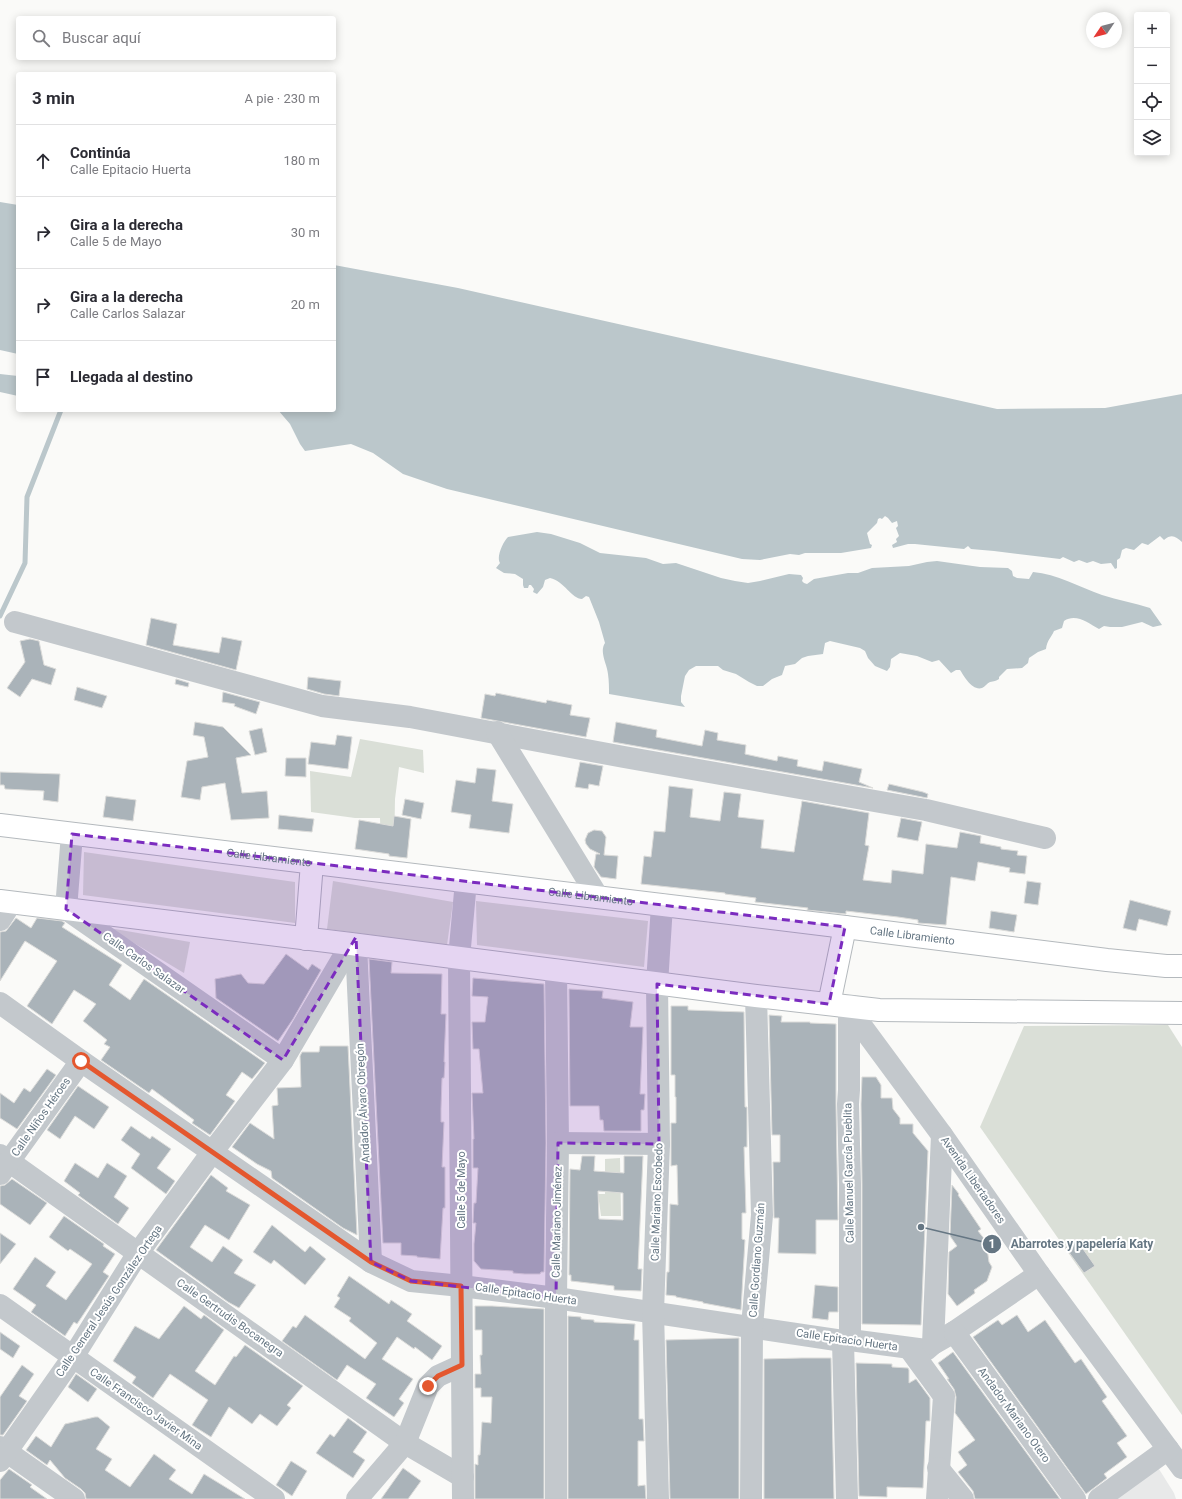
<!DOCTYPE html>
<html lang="es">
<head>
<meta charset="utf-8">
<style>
  :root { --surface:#fff; --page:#f2f2f3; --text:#2b2b33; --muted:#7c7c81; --line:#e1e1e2 }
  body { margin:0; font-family:Roboto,sans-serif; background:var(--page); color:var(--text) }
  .controls { position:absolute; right:12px; top:12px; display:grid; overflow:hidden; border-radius:4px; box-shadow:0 2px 10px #0003 }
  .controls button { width:36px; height:36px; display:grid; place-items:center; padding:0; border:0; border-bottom:1px solid var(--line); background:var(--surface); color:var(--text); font:20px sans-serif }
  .compass { position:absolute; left:1086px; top:12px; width:36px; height:36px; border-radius:50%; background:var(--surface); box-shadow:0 2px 10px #0003; rotate:235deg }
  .stop { position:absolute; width:12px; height:12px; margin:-9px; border:3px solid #e4572e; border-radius:50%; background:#fff }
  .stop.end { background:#e4572e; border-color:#fff; box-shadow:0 1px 4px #0008 }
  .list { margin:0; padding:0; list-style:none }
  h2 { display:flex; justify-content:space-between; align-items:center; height:52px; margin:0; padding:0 16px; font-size:17px }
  h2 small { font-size:13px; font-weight:400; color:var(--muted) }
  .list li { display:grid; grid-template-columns:26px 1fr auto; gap:12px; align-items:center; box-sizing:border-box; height:72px; padding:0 16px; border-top:1px solid var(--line) }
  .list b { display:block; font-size:15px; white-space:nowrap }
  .list p { margin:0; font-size:13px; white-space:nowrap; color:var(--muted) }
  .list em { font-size:13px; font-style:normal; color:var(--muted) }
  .icon { flex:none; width:22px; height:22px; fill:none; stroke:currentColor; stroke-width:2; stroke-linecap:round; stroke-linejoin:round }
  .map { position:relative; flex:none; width:1182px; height:1499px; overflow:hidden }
  .search { position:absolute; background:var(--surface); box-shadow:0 2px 10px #0003; left:16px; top:16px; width:320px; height:44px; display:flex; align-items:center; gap:10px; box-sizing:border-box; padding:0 14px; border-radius:4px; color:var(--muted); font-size:15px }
  .panel { position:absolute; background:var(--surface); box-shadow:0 2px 10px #0003; left:16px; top:72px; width:320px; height:340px; border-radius:4px }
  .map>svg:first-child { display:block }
  .built { fill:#e8e9e9 }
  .green { fill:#dadfd7 }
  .water { fill:#bbc7cb }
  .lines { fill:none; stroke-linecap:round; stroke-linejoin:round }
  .stream { stroke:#bbc7cb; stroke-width:5 }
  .building { fill:#aab3b9; stroke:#dcdcda; fill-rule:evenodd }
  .highway-casing { stroke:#b4b9bd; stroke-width:24 }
  .minor { stroke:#c3c8cc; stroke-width:22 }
  .highway { stroke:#fff; stroke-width:22 }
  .route { stroke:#e4572e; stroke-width:5 }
  .marked { fill:#7b2cbf; fill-opacity:0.2; stroke:#7b2cbf; stroke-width:3; stroke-dasharray:8 5; stroke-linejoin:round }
  .labels { text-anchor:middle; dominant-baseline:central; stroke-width:4; stroke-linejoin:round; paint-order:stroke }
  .street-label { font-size:11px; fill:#657683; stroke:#fff }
  .leader { fill:none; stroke:#657683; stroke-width:1.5 }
  .callout-dot { fill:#657683; stroke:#fff; stroke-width:1.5 }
  .mark-label { font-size:12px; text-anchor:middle; font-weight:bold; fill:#fff }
  .callout-label { font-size:12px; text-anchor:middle; font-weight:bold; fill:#657683; stroke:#fff; stroke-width:4; stroke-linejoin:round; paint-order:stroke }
</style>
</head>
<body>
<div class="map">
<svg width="1182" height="1499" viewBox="0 0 1182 1499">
  <rect width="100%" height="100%" fill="#fafaf8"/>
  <polygon class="built" points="1157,1466 1174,1493 1176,1499 1110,1499"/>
  <g class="green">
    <polygon points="360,739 423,750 424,773 399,767 395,799 394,855 381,852 380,818 355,818 311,812 310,771 351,777"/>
    <polygon points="84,852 295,882 295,923 83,895"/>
    <polygon points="333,881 453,902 447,945 327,929"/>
    <polygon points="476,901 648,921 644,967 477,945"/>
    <polygon points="109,928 190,942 184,973"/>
    <polygon points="1168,1025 1182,1047 1182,1415 980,1127 1024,1026"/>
    <polygon points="620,1158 621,1216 601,1216 598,1194 605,1194 605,1159"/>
  </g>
  <g class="water">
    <polygon points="0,202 18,205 18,354 0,350"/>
    <path d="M334 265 458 288 997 409 1105 408 1182 394V542C1176 537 1172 533 1164 540L1160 536 1148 545 1142 543 1134 550 1126 548 1122 550 1120 558 1117 560V568L1115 569 1111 563 1101 564 1093 561 1087 563 1079 560 1074 562 1063 557 1060 559 994 551 971 549 968 546 964 549 915 544H908L893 548 892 545 897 542 896 539 899 536 896 528 898 526 897 521 892 523 888 518 885 516 882 519 880 518 878 519 877 523 867 533 870 544 872 545 871 548 841 553H805L799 555 790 554 760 560 742 559 447 489 403 474 373 453 351 444 305 451 300 444 290 424 278 410H334Z"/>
    <polygon points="0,374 18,376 18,396 0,392"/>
    <path d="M537 532 551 534 580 543 600 553 646 558 663 564 676 563 721 578 735 581 748 583 760 581 789 574 801 575 803 578 802 581 804 583 807 584 814 579 848 573H858L872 568 909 566 927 562 937 561 980 567 1008 568 1012 571 1013 576 1017 578 1029 579 1033 572C1057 574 1079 587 1102 595 1118 600 1134 603 1150 608L1162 625 1153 627 1142 622 1122 627H1110L1104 626 1099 629C1088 623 1076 613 1064 621L1062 628 1054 631C1051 638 1047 640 1046 649L1038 652 1029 658 1028 663 1022 668 1007 669 999 677V679C996 681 994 681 990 682 987 683 985 687 982 688 972 691 964 676 960 670H956L951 673 939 660 932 662 917 656 900 653 891 659 890 667 887 671 875 666 868 658 865 651 860 648 830 641 825 643 823 654 808 656 802 658 795 664 785 666 782 675 772 679 763 686H757L749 682 736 674 723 670 718 666H696L689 670 685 676 681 696V702L685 707 609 694C609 688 609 681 608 674 607 664 599 652 605 643L599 622 589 597 586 596 582 599C572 599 564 581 550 578L545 580 543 587 537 594 533 592 534 589 531 585H529L528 588H524L523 585V579L515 574 504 573 496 568 500 563C496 557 503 542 508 537Z"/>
  </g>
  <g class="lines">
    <polyline class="stream" points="0,616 25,563 27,497 61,410"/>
  </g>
  <g class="building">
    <polygon points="151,618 177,624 173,645 219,653 222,637 242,641 236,670 146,645"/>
    <polygon points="30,639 39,641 44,665 56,669 51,685 32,679 20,697 7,688 25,662 20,641"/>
    <polygon points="308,677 341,681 339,696 324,694 307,689"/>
    <polygon points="176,679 189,683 188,687 175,684"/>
    <polygon points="77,687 107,696 102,708 74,700"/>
    <polygon points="223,692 260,702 256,714 234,706 235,704 222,702"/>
    <polygon points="496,693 546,703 547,700 572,705 570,715 590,718 586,737 481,718 485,694 495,696"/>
    <polygon points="195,722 223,727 251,755 236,758 242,793 267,791 269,818 231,820 225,783 202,787 200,800 181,797 187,761 208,757 204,737 193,735"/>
    <polygon points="616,722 657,730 656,737 702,746 705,730 718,733 717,740 746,745 745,754 777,761 778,756 798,760 797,766 822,771 824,761 862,769 859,782 873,788 613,742"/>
    <polygon points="262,728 267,752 255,755 249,731"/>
    <polygon points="337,735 352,737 348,769 308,764 311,742 335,745"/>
    <polygon points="286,758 306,758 306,777 285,776"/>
    <polygon points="580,762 603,766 599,786 589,784 588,789 575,787"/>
    <polygon points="477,768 496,770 492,801 513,804 509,833 469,828 471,815 451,812 456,780 475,783"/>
    <polygon points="0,772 60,774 58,802 43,800 44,791 5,789 4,785 0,785"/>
    <polygon points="889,784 923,792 928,794 927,798 887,790"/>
    <polygon points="669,786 693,789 690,817 720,821 724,792 741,794 738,817 764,820 761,848 794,852 802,801 869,813 865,845 869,846 863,880 891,883 892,870 923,874 926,844 957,848 960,832 981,836 980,843 1001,847 1001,849 1018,851 1017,855 1027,856 1025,874 1009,872 1010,868 978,862 975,881 951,877 946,925 918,923 918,920 898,917 846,911 846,914 807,910 808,908 755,902 756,898 725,894 725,893 641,884 644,856 651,857 654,831 665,832"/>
    <polygon points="106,796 136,800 133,821 103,817"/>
    <polygon points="405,799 424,803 421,819 402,815"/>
    <polygon points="279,815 314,819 312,832 278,829"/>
    <polygon points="394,816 411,819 407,858 389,856 389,854 355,849 359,820 393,826"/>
    <polygon points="901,818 922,822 918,841 897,837"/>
    <polygon points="594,830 602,831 606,837 604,855 618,856 616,879 601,877 594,867 596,854 600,854 590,849 586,844 585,840 588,833"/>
    <polygon points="1027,881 1041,883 1038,905 1024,903"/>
    <polygon points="1130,900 1171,911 1167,926 1139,919 1136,931 1123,928"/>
    <polygon points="991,911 1017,915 1014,932 989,928"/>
    <polygon points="16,918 31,928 37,918 62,921 65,923 62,927 122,965 109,985 130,1000 144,979 265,1063 252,1079 242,1072 226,1095 235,1101 210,1135 192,1123 194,1120 152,1089 149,1093 101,1060 110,1047 104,1044 107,1040 83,1021 96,1004 74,990 52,1024 27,1006 57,961 25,941 0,981 0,932 6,931"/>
    <polygon points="286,954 308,970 312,964 321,970 293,1019 278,1041 216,998 215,979 241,974 248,983 264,984"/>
    <polygon points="369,959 392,962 391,973 442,974 441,1014 446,1014 444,1062 445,1062 444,1078 442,1078 441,1108 441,1122 444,1122 442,1167 445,1167 445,1208 443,1208 440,1259 417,1257 417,1256 401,1255 401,1243 383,1243"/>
    <polygon points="473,978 544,984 546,1143 544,1272 541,1272 540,1274 525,1274 513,1273 513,1271 481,1269 474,1261 474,1244 476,1223 473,1223 474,1203 476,1203 478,1168 473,1168 473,1139 474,1139 472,1093 483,1093 479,1049 473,1049 472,1022 485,1022 488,997 472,996"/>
    <polygon points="569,989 603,991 602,998 633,1002 630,1027 643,1027 640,1094 645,1094 644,1110 641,1110 641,1131 604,1131 603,1120 600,1120 599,1106 570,1106"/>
    <polygon points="671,1006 688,1006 688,1010 744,1012 745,1107 747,1107 747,1147 744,1147 746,1213 742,1213 742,1239 745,1240 741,1310 703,1303 703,1302 676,1297 676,1296 666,1295 667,1272 669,1272 670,1204 678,1205 677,1165 671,1166 671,1123 676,1123 676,1097 675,1097 675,1075 671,1075"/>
    <polygon points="769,1015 782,1016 781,1022 810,1022 810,1023 836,1024 836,1104 838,1220 816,1220 816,1254 778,1253 779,1218 774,1218 773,1162 780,1162 780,1135 772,1135"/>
    <polygon points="320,1046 348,1046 357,1235 343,1228 272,1178 271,1171 257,1164 232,1147 250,1123 274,1139 272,1106 278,1105 277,1088 301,1087 300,1056 302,1052 319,1052"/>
    <polygon points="47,1069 56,1075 17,1129 0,1118 0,1093 14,1103 24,1088 30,1092"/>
    <polygon points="862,1077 876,1077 881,1085 881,1098 892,1098 893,1109 900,1118 900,1124 913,1124 913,1133 928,1151 921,1325 862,1324 862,1184 861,1104"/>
    <polygon points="78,1086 109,1107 94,1129 75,1116 60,1139 47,1130"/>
    <polygon points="131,1126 150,1139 152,1136 171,1149 157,1168 175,1181 166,1194 131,1168 140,1154 121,1140"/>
    <path d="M582 1156H595L594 1171 624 1173V1156H643L638 1269H642L641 1291 614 1290V1286L571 1281V1275H569L570 1169 580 1170ZM598 1191 623 1193V1220L599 1219Z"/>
    <polygon points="75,1163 98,1178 107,1163 127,1176 114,1197 129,1208 118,1224 78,1195 80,1193 64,1181"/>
    <polygon points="211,1175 228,1188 226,1191 250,1205 229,1240 205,1225 190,1247 212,1262 223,1246 243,1260 234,1273 256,1285 239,1308 228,1302 156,1250"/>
    <polygon points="12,1179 47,1203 30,1225 0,1204 0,1186 5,1185"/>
    <polygon points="952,1185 959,1194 958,1195 981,1229 978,1231 986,1241 989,1262 992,1267 987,1281 974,1290 975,1293 957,1306 948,1294 949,1252 957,1246 950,1236"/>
    <polygon points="64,1216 104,1244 103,1246 115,1254 103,1272 109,1276 77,1324 74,1322 65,1336 31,1312 36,1305 13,1289 35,1257 56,1272 46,1286 66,1300 92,1264 70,1249 68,1251 49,1237"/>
    <polygon points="272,1225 305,1252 310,1246 326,1259 305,1285 274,1260 271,1264 253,1252"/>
    <polygon points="0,1233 16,1244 0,1264"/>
    <polygon points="1076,1239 1095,1266 1084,1273 1065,1247"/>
    <polygon points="349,1276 389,1304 391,1300 412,1314 407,1321 442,1346 432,1360 415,1347 414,1349 397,1337 382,1359 413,1379 399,1399 404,1403 394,1417 366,1398 376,1384 347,1365 337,1380 282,1341 293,1326 296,1328 305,1315 365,1359 377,1343 349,1321 351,1318 334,1307 340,1298 337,1296"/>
    <polygon points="815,1285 838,1287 838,1312 829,1312 828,1320 812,1318"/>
    <polygon points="184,1306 201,1319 204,1315 224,1330 195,1371 215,1385 234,1356 236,1357 245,1345 303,1386 287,1405 291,1408 277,1426 260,1414 252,1424 229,1407 211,1437 192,1425 208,1400 170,1374 153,1398 132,1383 136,1377 113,1361 135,1326 159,1339"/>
    <polygon points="475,1306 492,1306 544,1309 544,1499 475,1499 475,1464 478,1465 478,1455 480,1455 482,1422 491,1423 492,1397 481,1397 481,1388 475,1388 475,1374 481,1374 480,1355 482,1355 482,1330 475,1330"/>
    <polygon points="1017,1315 1028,1332 1045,1320 1075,1363 1081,1359 1107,1397 1102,1401 1127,1436 1117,1443 1127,1457 1104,1474 1107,1478 1086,1494 973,1337 998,1320 1002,1325"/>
    <polygon points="568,1316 581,1317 581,1319 594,1320 594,1322 635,1324 634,1340 639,1340 639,1419 643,1419 644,1441 638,1441 638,1486 645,1485 646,1499 568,1499"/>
    <polygon points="0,1332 20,1346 13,1358 0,1349"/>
    <polygon points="739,1338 739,1499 670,1499 666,1340"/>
    <polygon points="953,1352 1060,1499 975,1499 973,1491 958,1472 967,1465 958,1452 975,1440 955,1413 956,1397 954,1389 947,1379 949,1379 938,1363"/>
    <polygon points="802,1358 831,1358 834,1499 764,1499 764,1359"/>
    <polygon points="856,1363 892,1364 892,1367 908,1368 909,1370 909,1383 916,1379 930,1398 930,1421 926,1421 923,1488 887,1487 887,1497 859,1496"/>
    <polygon points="22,1365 34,1374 19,1396 27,1401 3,1435 0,1435 0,1397"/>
    <polygon points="76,1374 97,1389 88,1402 68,1387"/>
    <polygon points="95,1417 98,1417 110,1427 96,1449 112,1459 105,1470 130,1487 154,1454 176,1470 169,1479 192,1494 204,1474 245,1499 86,1499 85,1493 81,1489 65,1478 50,1460 47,1465 26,1450 36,1436 51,1447 65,1424"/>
    <polygon points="348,1418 367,1432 353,1452 365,1460 353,1478 316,1453 330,1434 334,1437"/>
    <polygon points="291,1461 307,1471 292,1496 276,1485"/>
    <polygon points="403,1468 421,1481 408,1499 381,1499"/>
    <polygon points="9,1469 32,1485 30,1487 47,1499 0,1499 0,1480"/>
  </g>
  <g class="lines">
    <g class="highway-casing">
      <g id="highway">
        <path id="s1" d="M0 825 845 927 1107 960 1166 966H1182"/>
        <polyline points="0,901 351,944 756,996 879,1010 1182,1013"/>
        <polyline points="306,939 312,863"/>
        <polyline points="829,1004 845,927"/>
      </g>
    </g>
    <g class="minor">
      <polyline points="15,622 322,706 410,717 624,757 926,810 1045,838"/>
      <polyline points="497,732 598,897"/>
      <polyline points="72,834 66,909 283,1060"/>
      <polyline points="0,920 11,903"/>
      <polyline points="356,945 371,1262"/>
      <polyline points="556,970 558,1143 556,1298 556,1499"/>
      <polyline points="0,1003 81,1061 371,1262 411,1281 461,1286 556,1298 843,1341 850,1340 926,1350 933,1344 954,1332 1039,1274"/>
      <polyline points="849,1009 942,1135 1039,1274 1182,1468"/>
      <polyline points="558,1143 659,1144"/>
      <polyline points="0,1155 405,1443 463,1477"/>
      <polyline points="0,1174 81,1061"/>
      <polyline points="0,1305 274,1499"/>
      <polyline points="954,1332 1075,1499"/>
      <polyline points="850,1340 850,1184 848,1104 849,1090 849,1009 851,1006"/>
      <polyline points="843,1341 847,1499"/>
      <polyline points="933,1344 942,1135"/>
      <polyline points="909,1348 944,1396 937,1499"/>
      <polyline points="0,1447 74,1499"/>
      <polyline points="0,1461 73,1357 138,1253 213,1151 283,1060 351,944"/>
      <polyline points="938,1468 963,1499"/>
      <polyline points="357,1499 405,1443 428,1386 438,1376 462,1365"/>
      <polyline points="463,1499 459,958 466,881"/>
      <polyline points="658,1499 653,1312 659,1144 657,984 662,905"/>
      <polyline points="751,1499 752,1326 762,1215 756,996"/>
      <polyline points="1099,1499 1168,1449"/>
    </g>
    <use href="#highway" class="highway"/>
  </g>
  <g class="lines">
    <polyline class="route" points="81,1061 371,1262 411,1281 461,1286 462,1365 438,1376 428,1386"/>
  </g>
  <path class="marked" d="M72 834 845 927 829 1004 657 984 659 1144 558 1143 556 1298 411 1281 371 1262 356 937 283 1060 66 909Z"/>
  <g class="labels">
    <g class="street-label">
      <text stroke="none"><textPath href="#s1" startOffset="271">Calle Libramiento</textPath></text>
      <text stroke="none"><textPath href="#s1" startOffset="595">Calle Libramiento</textPath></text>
      <text stroke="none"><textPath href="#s1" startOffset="919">Calle Libramiento</textPath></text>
      <text transform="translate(144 963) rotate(35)">Calle Carlos Salazar</text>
      <text transform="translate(363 1103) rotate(-93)">Andador Álvaro Obregón</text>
      <text transform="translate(41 1117) rotate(-55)">Calle Niños Héroes</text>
      <text transform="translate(849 1173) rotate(-91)">Calle Manuel García Pueblita</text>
      <text transform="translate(973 1180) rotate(55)">Avenida Libertadores</text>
      <text transform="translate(461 1190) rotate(-90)">Calle 5 de Mayo</text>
      <text transform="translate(657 1202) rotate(-88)">Calle Mariano Escobedo</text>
      <text transform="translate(557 1222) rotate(-89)">Calle Mariano Jiménez</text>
      <text transform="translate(757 1260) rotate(-86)">Calle Gordiano Guzmán</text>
      <text transform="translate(526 1294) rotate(8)">Calle Epitacio Huerta</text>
      <text transform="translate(109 1301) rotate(-56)">Calle General Jesús González Ortega</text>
      <text transform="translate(230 1318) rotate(35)">Calle Gertrudis Bocanegra</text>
      <text transform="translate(847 1340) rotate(8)">Calle Epitacio Huerta</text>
      <text transform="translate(146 1409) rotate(35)">Calle Francisco Javier Mina</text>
      <text transform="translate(1014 1415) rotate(54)">Andador Mariano Otero</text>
    </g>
  </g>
  <path class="leader" d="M921 1227L992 1244"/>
  <g class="callout-dot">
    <circle cx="921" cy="1227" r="4"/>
    <circle cx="992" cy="1244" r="10"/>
  </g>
  <g class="mark-label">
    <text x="992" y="1248">1</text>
  </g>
  <g class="callout-label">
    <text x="1082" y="1248">Abarrotes y papelería Katy</text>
  </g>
</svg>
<div class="controls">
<button>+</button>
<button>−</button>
<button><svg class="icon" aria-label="locate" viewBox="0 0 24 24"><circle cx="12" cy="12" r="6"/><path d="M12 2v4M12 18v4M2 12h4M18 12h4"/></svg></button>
<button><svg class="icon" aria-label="layers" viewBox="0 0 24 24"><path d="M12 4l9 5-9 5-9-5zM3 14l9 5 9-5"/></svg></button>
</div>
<svg class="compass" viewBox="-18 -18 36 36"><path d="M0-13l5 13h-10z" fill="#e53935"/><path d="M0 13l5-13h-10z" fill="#7c7c81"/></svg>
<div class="stop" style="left:81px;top:1061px"></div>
<div class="stop end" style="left:428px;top:1386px"></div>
<div class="search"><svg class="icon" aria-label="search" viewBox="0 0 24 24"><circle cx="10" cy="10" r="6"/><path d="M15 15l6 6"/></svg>Buscar aquí</div>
<section class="panel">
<h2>3 min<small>A pie · 230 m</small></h2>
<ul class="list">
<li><svg class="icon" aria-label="ahead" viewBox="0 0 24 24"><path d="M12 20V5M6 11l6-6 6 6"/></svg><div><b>Continúa</b><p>Calle Epitacio Huerta</p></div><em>180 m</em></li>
<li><svg class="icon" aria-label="right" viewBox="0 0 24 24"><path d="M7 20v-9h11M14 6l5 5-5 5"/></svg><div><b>Gira a la derecha</b><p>Calle 5 de Mayo</p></div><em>30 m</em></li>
<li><svg class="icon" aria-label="right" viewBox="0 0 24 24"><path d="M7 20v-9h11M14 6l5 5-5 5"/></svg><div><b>Gira a la derecha</b><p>Calle Carlos Salazar</p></div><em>20 m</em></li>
<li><svg class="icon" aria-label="arrive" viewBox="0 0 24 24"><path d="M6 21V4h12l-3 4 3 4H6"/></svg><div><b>Llegada al destino</b></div></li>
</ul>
</section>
</div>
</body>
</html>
